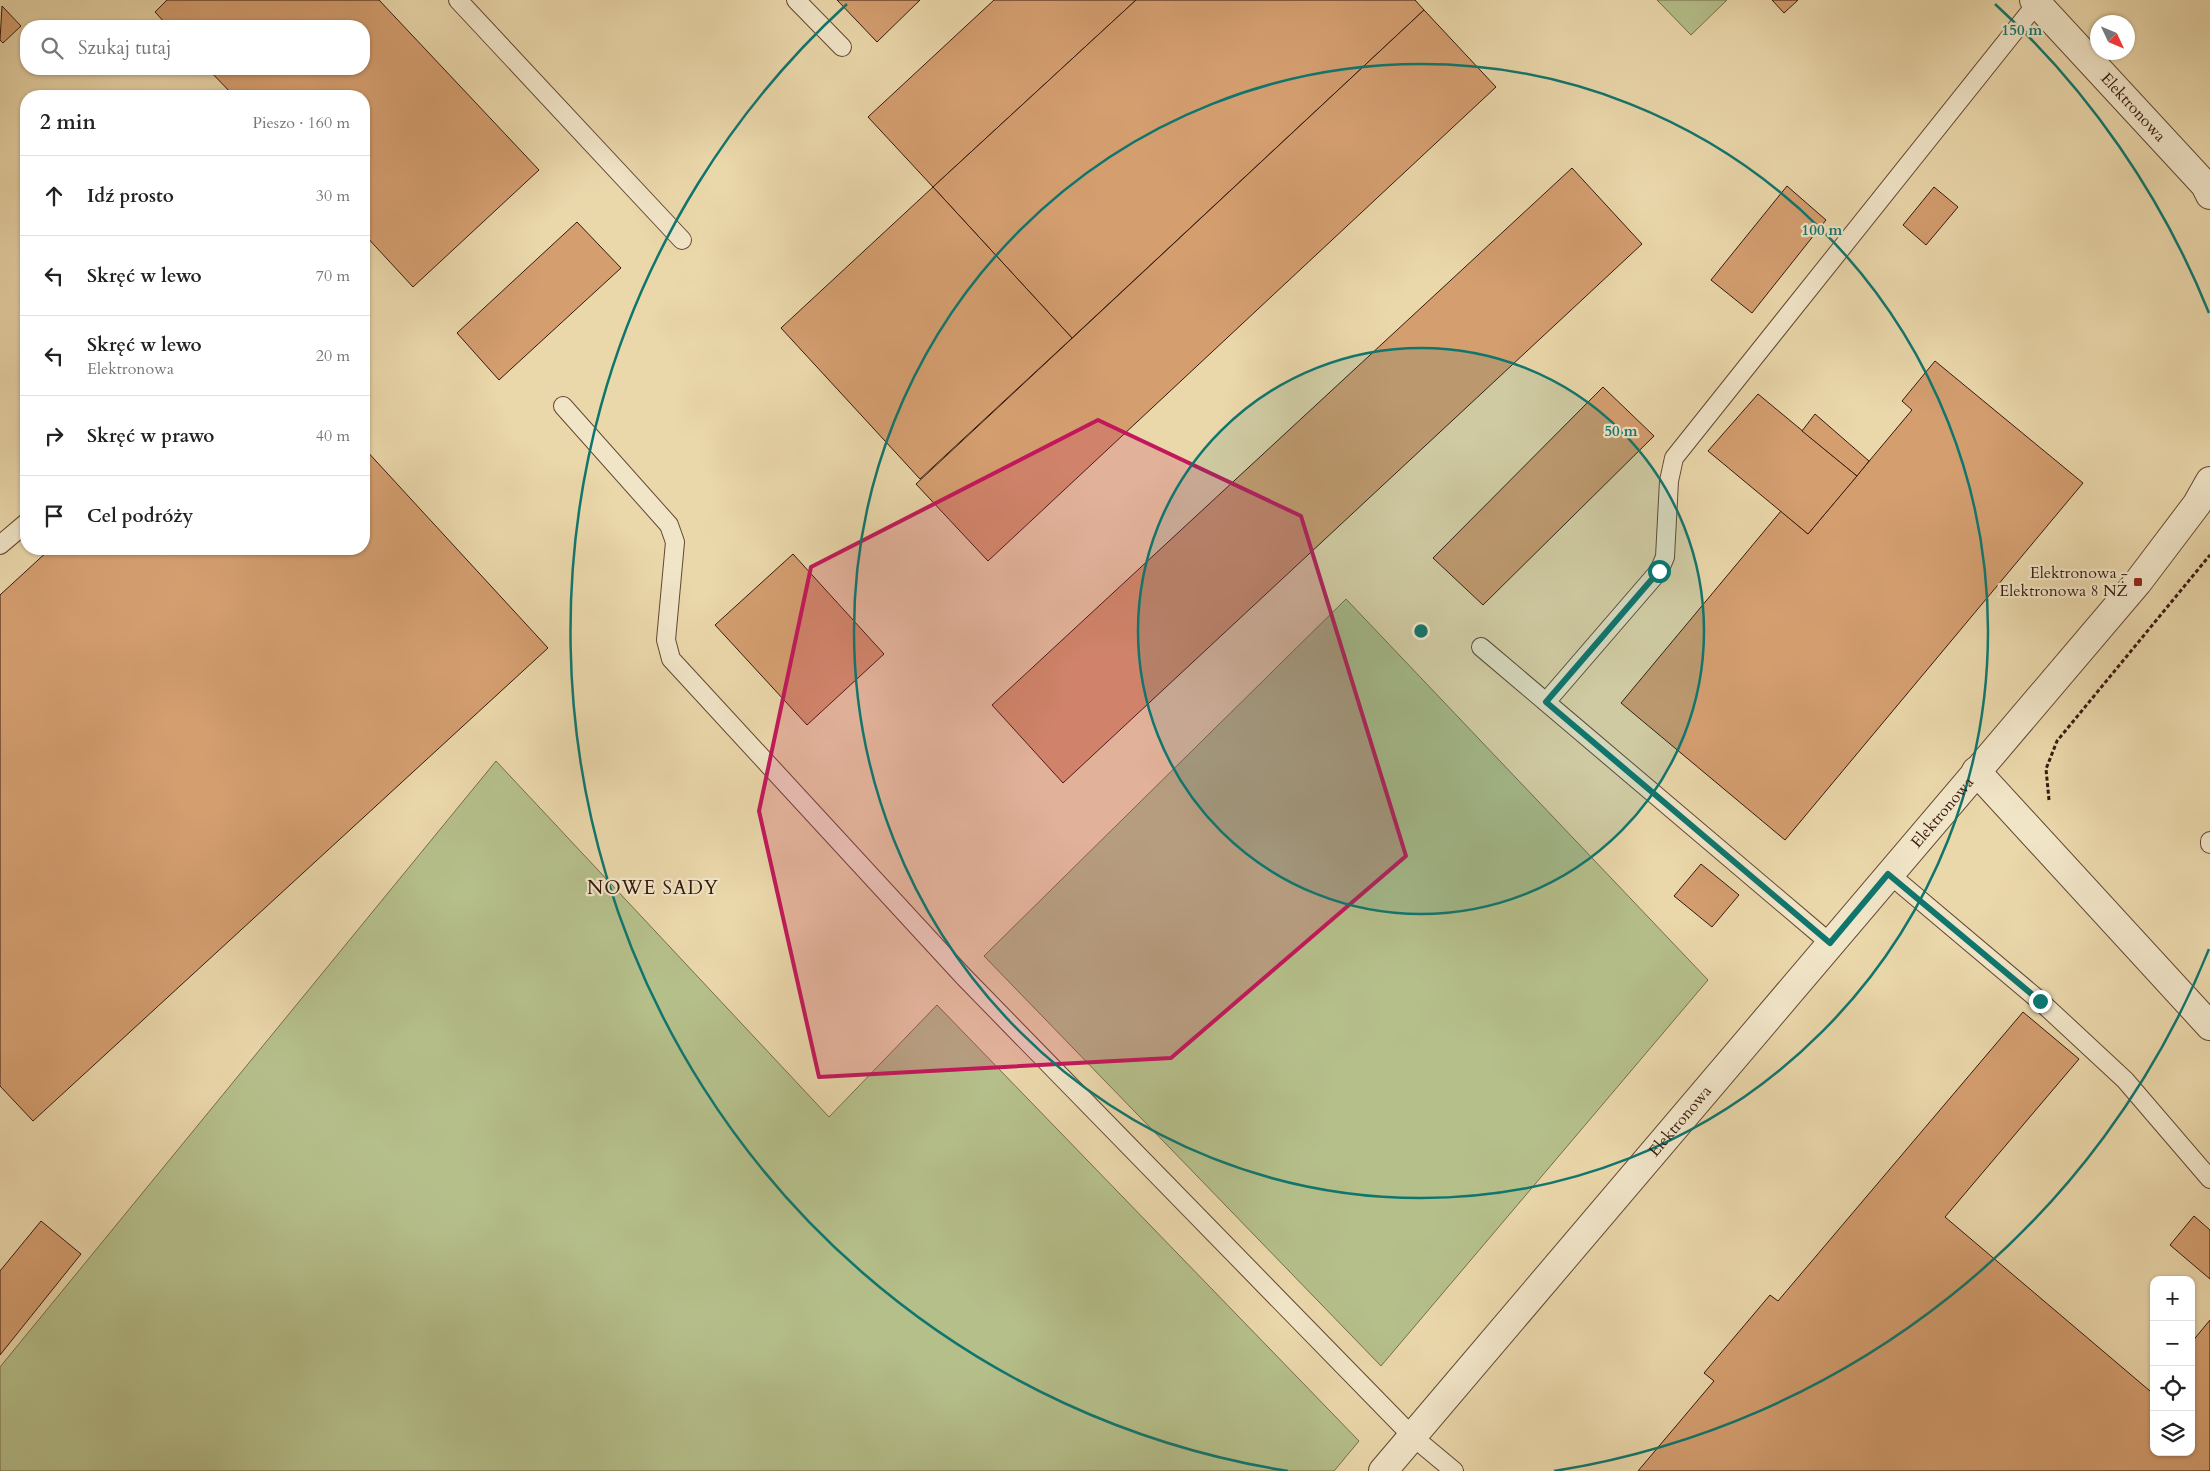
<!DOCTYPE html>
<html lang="pl">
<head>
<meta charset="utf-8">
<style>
  :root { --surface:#fff; --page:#f2f2f2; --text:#222; --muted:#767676; --line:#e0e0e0 }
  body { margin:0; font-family:Cardo,serif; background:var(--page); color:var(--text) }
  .controls { position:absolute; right:15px; bottom:15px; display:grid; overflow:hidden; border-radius:10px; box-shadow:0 1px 4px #0004 }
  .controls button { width:45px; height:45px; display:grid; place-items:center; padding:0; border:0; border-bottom:1px solid var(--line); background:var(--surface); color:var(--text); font:25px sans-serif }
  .compass { position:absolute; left:2090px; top:15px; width:45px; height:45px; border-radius:50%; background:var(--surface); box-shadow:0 1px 4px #0004; rotate:134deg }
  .stop { position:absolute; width:15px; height:15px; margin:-11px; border:4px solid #0f766e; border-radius:50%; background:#fff }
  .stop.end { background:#0f766e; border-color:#fff; box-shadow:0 1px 5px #0008 }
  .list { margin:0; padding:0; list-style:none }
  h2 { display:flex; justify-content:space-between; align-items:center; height:65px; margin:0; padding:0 20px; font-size:21px }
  h2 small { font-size:16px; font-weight:400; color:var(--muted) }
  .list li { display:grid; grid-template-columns:32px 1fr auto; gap:15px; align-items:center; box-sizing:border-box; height:80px; padding:0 20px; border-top:1px solid var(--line) }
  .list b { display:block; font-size:19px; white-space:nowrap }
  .list p { margin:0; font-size:16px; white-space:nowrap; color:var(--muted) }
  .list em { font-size:16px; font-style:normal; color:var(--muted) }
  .icon { flex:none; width:28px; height:28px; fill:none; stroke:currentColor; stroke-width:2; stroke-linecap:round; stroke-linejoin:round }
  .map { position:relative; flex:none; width:2210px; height:1471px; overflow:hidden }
  .search { position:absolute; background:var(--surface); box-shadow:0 1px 4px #0004; left:20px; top:20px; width:350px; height:55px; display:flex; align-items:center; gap:12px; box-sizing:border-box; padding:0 18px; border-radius:20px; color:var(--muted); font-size:19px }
  .panel { position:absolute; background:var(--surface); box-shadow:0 1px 4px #0004; left:20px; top:90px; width:350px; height:465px; border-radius:20px }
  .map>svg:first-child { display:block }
  .green { fill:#b5bf8a; stroke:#766c4c }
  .building { fill:#d49e6f; stroke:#36180d }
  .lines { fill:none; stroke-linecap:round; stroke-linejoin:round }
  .service-casing { stroke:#634834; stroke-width:20 }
  .minor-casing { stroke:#634834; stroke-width:30 }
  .path { stroke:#36180d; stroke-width:3; stroke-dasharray:4 2.5; stroke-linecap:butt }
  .service { stroke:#f1e5c8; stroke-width:18 }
  .minor { stroke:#f1e5c8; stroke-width:28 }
  .route { stroke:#0f766e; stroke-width:6 }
  .marked { fill:#c2185b; fill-opacity:0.2; stroke:#c2185b; stroke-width:4; stroke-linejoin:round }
  .ring { fill:none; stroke:#0f766e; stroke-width:2.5 }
  .poi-dot { fill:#8f2418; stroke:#f1e5c8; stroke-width:2 }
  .labels { text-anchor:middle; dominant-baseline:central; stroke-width:4.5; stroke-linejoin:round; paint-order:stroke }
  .street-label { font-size:16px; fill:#36180d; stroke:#f1e5c8 }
  .poi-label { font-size:16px; fill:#36180d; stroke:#f1e5c8; text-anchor:end }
  .quarter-label { font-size:19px; letter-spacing:1px; fill:#36180d; stroke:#f1e5c8 }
  .centre { fill:#0f766e; stroke:#f1e5c8; stroke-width:2.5 }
  .ring-label { font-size:15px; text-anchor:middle; font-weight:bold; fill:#0f766e; stroke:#f1e5c8; stroke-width:4.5; stroke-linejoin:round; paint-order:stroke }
</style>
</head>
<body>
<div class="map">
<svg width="2210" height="1471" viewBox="0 0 2210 1471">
  <rect width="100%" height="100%" fill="#ead7aa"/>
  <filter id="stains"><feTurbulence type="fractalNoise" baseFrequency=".004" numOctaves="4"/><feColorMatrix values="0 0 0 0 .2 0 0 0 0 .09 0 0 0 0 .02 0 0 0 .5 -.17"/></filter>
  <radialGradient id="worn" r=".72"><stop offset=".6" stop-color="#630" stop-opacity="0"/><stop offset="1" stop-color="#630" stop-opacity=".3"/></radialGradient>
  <g class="green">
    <polygon points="1657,0 1727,0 1691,35"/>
    <polygon points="1346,599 1708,980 1381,1366 984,956"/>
    <polygon points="496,761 829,1117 937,1005 1359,1441 1334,1471 0,1471 0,1367"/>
  </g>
  <g class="building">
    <polygon points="167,0 379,0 539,170 413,287 364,234 364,96 234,96 208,69 364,69 364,26 168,26 155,12"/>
    <polygon points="837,0 920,0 877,42"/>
    <polygon points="994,0 1136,0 933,187 868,117"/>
    <polygon points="1136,0 1415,0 1424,10 1072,338 933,187"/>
    <polygon points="1772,0 1798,0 1784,13"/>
    <polygon points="2,6 21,26 3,43 0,40"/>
    <polygon points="1424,10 1496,87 988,561 916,484"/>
    <polygon points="1572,168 1642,244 1063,783 992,705"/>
    <polygon points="1787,186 1826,220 1752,313 1711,280"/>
    <polygon points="933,187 1072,338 920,479 781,328"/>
    <polygon points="1934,187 1958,207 1926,245 1903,225"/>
    <polygon points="577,222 621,268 499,380 457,333"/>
    <polygon points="1935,361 2083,483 1785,840 1621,703 1781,511 1808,534 1912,410 1902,401"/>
    <polygon points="1603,387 1654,436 1483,605 1433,558"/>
    <polygon points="1758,394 1857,476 1808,534 1708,451"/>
    <polygon points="1815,414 1869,461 1857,476 1802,431"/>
    <polygon points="364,448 548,648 33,1121 0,1086 0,595 50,549 364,549"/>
    <polygon points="793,554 884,654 807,725 715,625"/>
    <polygon points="1701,864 1739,895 1712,927 1674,896"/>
    <polygon points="2023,1012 2079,1059 1945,1217 2150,1391 2154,1387 2154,1452 2191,1452 2191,1343 2210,1320 2210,1471 1638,1471 1714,1381 1704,1373 1770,1295 1778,1301"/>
    <polygon points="2194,1216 2210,1230 2210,1279 2170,1245"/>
    <polygon points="41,1221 81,1254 0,1355 0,1271"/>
  </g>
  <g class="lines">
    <g class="service-casing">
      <g id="service">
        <polyline points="458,0 682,240"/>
        <polyline points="796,0 842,47"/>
        <polyline points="563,406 669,525 675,542 666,640 671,659 964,977 1412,1436 1454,1471"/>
        <polyline points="0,545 26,523"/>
        <polyline points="1481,647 1830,943"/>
        <polyline points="1546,702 1659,571 1665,557 1669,481 1674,458 2037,3"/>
        <polyline points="2210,841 2210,844"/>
        <polyline points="1888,873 2040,1001 2125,1080 2210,1179"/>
      </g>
    </g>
    <g class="minor-casing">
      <g id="minor">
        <path id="s1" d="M2034 0 2205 185 2210 195"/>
        <polyline points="1976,771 2210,1026"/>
        <path id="s2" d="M1383 1471 2138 582 2197 504 2210 481"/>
      </g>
    </g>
    <polyline class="path" points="2049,800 2046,769 2057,741 2210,555"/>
    <use href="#service" class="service"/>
    <use href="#minor" class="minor"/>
  </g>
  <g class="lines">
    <polyline class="route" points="1659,571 1546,702 1830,943 1888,874 2040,1001"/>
  </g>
  <path class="marked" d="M1098 420 1301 516 1406 856 1171 1058 819 1077 759 811 811 567Z"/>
  <circle cx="1421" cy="631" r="283" fill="#0f766e" fill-opacity=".12"/>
  <g class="ring">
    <circle cx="1421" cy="631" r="283"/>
    <circle cx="1421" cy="631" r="567"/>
    <path d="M2209 949A850 850 0 0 1 1554 1471M1288 1471A850 850 0 0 1 847 4M1995 4A850 850 0 0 1 2209 313"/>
  </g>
  <rect class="poi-dot" x="2133" y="577" width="10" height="10" rx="2.5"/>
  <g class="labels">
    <g class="street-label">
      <text stroke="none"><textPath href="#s1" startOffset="146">Elektronowa</textPath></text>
      <text stroke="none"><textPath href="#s2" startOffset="864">Elektronowa</textPath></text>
      <text stroke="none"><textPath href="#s2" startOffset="459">Elektronowa</textPath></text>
    </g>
    <g class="poi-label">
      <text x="2128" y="573">Elektronowa -<tspan x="2128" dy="18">Elektronowa 8 NŻ</tspan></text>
    </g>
    <g class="quarter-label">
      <text x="653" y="888">NOWE SADY</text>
    </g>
  </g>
  <circle cx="1421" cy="631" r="8" class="centre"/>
  <g class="ring-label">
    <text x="2022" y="35">150 m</text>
    <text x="1822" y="235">100 m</text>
    <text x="1621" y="436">50 m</text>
  </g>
  <rect width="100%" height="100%" filter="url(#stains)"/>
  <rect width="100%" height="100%" fill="url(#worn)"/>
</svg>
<div class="controls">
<button>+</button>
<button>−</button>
<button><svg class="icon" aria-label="locate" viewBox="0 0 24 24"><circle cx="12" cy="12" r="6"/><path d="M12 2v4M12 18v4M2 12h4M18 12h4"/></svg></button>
<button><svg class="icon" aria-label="layers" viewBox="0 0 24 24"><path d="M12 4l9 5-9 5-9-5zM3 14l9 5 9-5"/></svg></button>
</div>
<svg class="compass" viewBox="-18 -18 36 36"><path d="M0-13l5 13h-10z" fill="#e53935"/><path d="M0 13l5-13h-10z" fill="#767676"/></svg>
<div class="stop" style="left:1659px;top:571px"></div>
<div class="stop end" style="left:2040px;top:1001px"></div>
<div class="search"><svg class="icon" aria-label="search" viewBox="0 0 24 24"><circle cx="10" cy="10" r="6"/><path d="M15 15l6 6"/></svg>Szukaj tutaj</div>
<section class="panel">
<h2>2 min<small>Pieszo · 160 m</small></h2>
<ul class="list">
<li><svg class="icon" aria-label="ahead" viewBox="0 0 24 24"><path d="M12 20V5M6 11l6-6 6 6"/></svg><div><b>Idź prosto</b></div><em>30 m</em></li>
<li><svg class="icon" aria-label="left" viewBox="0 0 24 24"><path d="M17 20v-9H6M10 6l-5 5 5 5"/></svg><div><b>Skręć w lewo</b></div><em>70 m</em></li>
<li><svg class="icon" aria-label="left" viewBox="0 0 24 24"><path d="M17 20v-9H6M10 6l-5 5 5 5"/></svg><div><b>Skręć w lewo</b><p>Elektronowa</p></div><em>20 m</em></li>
<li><svg class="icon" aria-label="right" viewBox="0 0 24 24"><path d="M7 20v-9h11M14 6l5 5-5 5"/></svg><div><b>Skręć w prawo</b></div><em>40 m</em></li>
<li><svg class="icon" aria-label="arrive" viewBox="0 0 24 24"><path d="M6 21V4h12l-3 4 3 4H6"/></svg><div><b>Cel podróży</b></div></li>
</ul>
</section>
</div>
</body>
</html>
